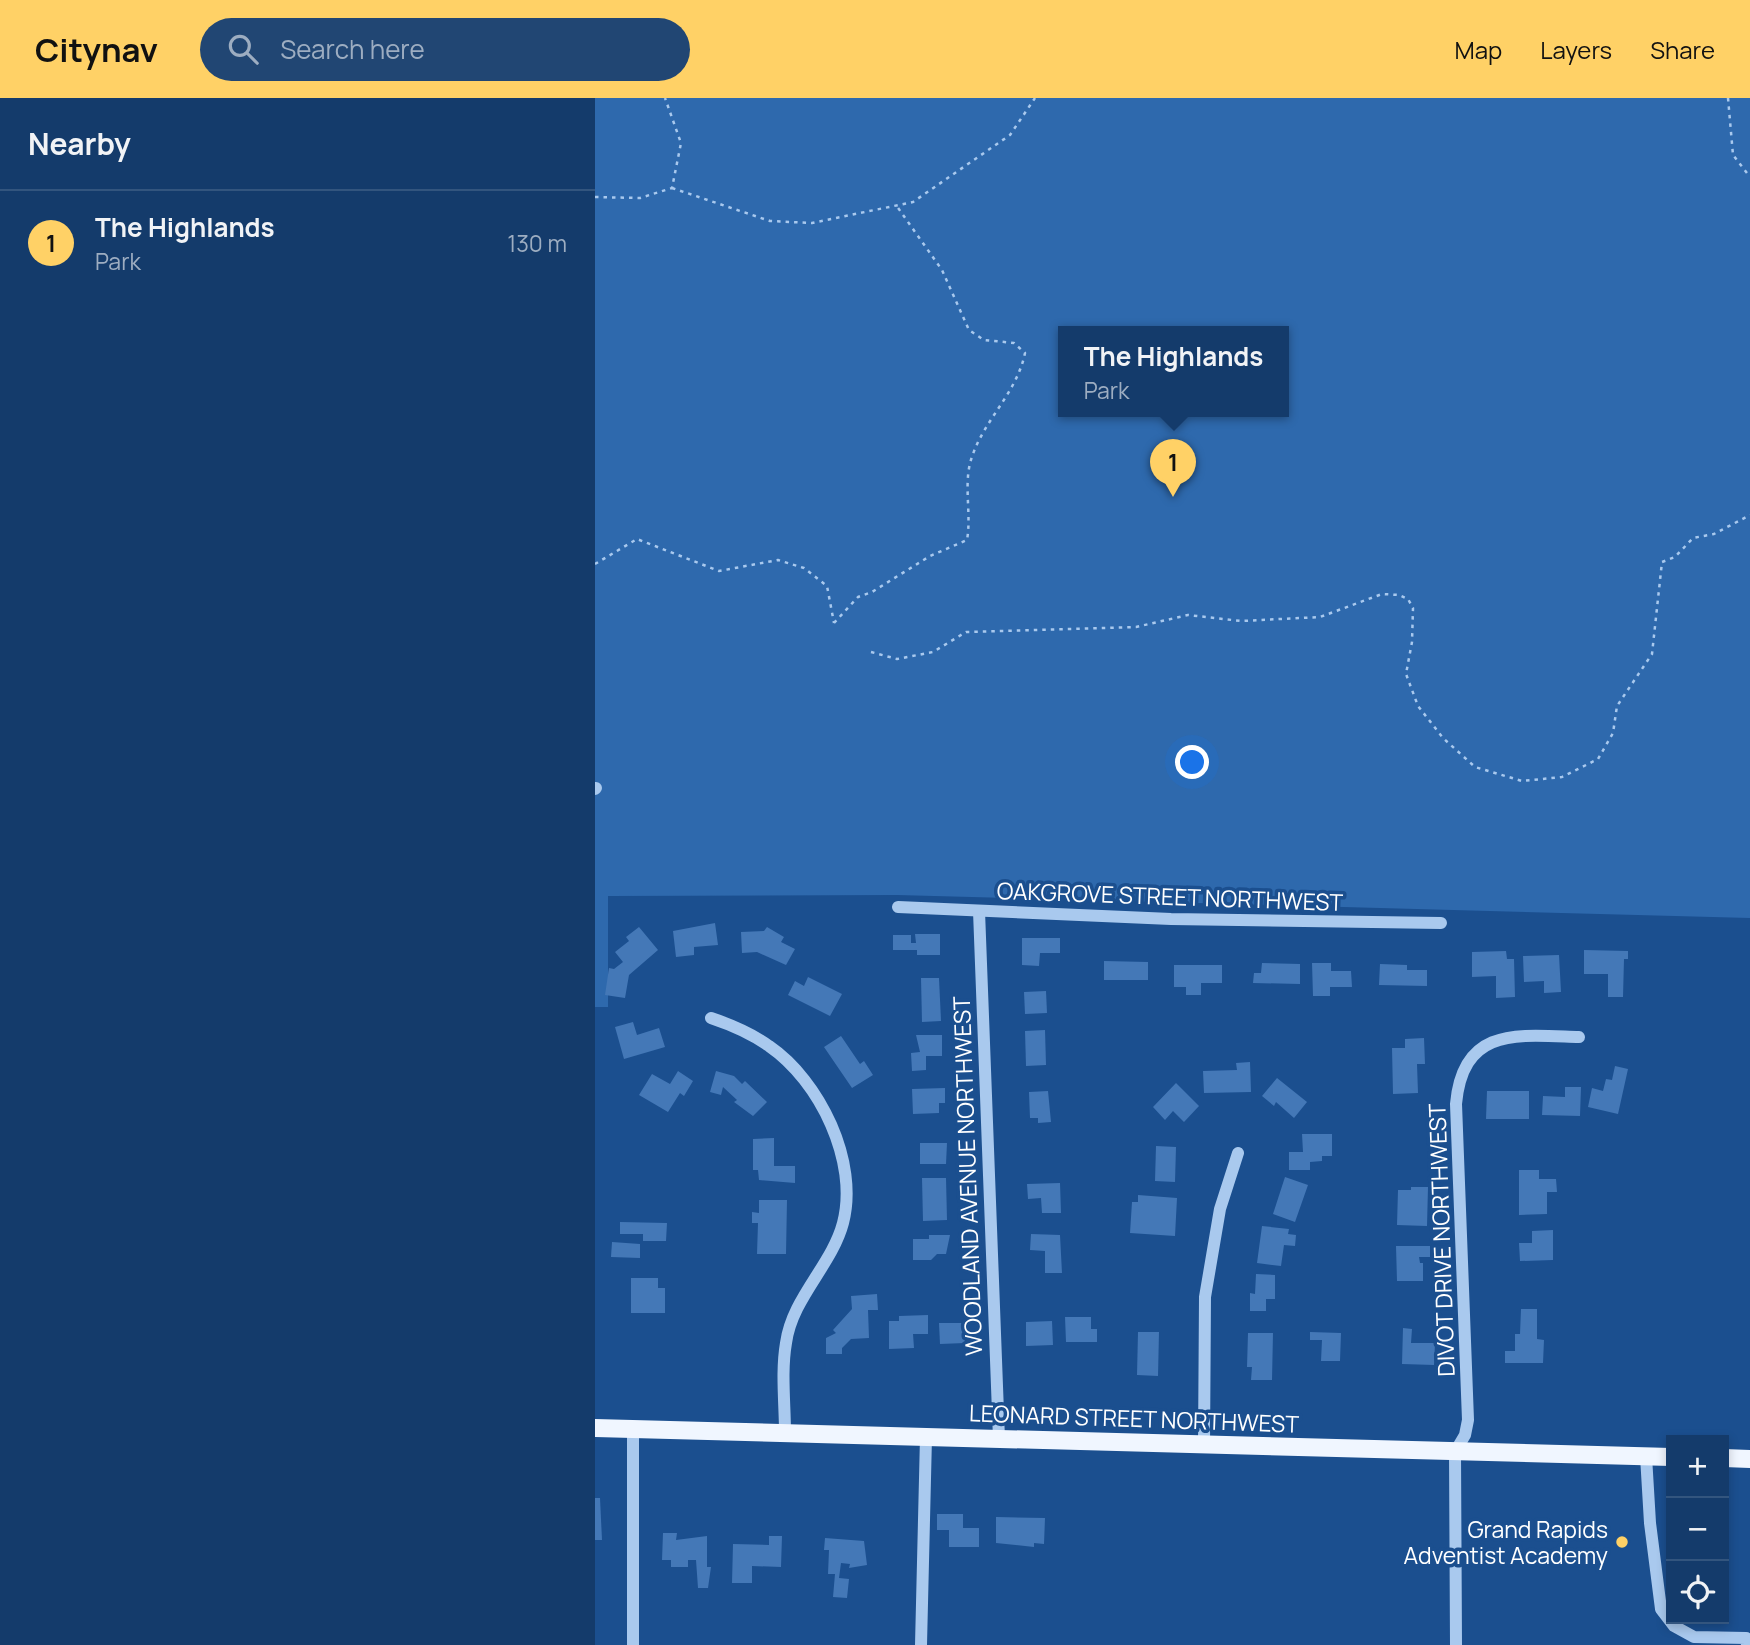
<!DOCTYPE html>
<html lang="en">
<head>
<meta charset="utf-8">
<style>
  :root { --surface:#143b6b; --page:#214673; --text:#f1f3f6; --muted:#9dadc1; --line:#33557e; --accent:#ffd166 }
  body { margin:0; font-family:Manrope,sans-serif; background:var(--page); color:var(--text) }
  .controls { position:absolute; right:21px; bottom:21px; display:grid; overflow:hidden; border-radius:0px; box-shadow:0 4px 10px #0003 }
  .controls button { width:63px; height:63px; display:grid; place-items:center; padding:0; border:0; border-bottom:2px solid var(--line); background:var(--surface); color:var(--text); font:35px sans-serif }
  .you { position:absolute; left:598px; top:665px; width:24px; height:24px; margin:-18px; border:5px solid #fff; border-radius:50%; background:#1a73e8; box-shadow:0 0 0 10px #1a73e833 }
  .badge { display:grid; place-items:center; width:46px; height:46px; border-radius:50%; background:var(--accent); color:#111; font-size:23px; font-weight:700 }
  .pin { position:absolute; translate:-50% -58px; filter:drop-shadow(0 2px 4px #0008) }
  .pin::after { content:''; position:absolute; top:37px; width:24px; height:21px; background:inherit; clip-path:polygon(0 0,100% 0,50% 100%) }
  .popup { position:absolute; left:463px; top:228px; width:231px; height:91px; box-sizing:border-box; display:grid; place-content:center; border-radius:0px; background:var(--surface); filter:drop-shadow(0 2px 5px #0005); font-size:23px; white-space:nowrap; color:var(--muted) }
  .popup b { font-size:26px; color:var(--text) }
  .popup::after { content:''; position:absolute; left:50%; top:100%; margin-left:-14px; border:14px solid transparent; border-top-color:var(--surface) }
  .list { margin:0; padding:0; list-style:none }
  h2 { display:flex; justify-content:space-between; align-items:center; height:91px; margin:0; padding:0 28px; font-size:30px }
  h2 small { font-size:23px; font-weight:400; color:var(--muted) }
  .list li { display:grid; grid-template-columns:46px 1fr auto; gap:21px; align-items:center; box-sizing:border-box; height:105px; padding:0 28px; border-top:2px solid var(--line) }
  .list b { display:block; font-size:26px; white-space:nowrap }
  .list p { margin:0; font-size:23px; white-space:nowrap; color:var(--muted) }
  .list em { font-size:23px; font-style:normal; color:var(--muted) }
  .icon { flex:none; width:38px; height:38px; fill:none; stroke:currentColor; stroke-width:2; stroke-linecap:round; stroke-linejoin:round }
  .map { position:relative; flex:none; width:1155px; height:1547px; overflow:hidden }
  header { display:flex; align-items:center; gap:42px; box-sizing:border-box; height:98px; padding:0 35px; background:var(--accent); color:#111 }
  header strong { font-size:33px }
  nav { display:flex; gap:38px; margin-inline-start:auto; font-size:24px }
  .search { width:490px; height:63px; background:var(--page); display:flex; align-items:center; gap:18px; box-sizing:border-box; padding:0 24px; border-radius:38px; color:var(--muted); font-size:26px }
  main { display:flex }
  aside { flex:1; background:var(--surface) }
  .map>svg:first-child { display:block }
  .green { fill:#2e69ad; fill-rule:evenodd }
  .building { fill:#4478b7 }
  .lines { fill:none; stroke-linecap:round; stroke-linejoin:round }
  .path { stroke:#a9c9ee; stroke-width:2.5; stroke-dasharray:3.5 5; stroke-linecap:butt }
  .minor { stroke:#a9c9ee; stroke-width:12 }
  .major { stroke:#f0f6ff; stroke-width:18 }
  .poi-dot { fill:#ffd166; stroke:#1b4f8f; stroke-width:2.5 }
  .labels { text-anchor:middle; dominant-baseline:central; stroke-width:7; stroke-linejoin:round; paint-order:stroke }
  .street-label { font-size:23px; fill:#fff; stroke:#1b4f8f }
  .poi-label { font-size:23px; fill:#fff; stroke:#1b4f8f; text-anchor:end }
</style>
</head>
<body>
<header>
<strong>Citynav</strong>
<div class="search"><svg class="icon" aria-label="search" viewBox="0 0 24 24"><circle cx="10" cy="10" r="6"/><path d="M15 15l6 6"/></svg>Search here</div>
<nav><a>Map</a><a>Layers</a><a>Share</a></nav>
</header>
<main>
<aside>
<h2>Nearby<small></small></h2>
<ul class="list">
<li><span class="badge">1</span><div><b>The Highlands</b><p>Park</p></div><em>130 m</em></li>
</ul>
</aside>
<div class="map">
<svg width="1155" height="1547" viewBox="0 0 1155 1547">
  <rect width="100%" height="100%" fill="#1b4f8f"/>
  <path class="green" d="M0 0H1155V820L302 797 13 798V909H0ZM468 233H688V313H468Z"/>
  <g class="building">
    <polygon points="120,825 123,847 99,849 99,857 81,859 78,833"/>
    <polygon points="44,829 63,852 34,877 30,900 10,897 14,870 19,871 28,864 20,854 34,843 31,839"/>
    <polygon points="172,829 189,839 186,844 200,851 191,867 162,854 147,855 146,834 169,833"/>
    <polygon points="320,836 345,836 345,857 322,857 322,852 298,852 298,837 316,837 316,845 321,845"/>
    <polygon points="427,840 465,840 465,855 445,855 444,868 427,867"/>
    <polygon points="989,852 1033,853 1033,861 1029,861 1028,899 1013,899 1013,876 989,876"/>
    <polygon points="911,853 912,861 919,861 920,899 901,900 901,878 877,879 877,854"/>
    <polygon points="964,857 966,894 949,895 949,883 929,884 928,858"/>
    <polygon points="509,863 553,864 553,882 509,882"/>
    <polygon points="667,865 705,866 705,886 658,885 659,875 666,875"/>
    <polygon points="717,865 736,865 736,873 756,873 757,889 735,889 735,898 718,898"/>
    <polygon points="785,866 812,867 812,872 832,872 832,888 784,887"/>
    <polygon points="579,867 627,867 627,885 606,885 606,897 591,897 591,889 579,889"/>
    <polygon points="213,879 247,896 235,918 193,897 200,883 209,888"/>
    <polygon points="326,880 344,880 346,923 327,924"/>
    <polygon points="451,893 452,915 430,916 429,894"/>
    <polygon points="38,924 42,937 64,930 70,949 29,961 20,929"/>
    <polygon points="450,932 451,967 431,968 430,933"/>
    <polygon points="321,937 347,937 347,958 331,958 331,972 317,973 316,955 325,954"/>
    <polygon points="246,938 265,966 269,963 278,977 257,990 229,949"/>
    <polygon points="829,940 830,966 822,966 823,995 798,996 797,950 810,950 810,941"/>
    <polygon points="655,964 656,994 609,995 608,973 642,972 641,965"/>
    <polygon points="1020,968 1033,971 1023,1016 993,1009 997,990 1008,993 1011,981 1017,982"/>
    <polygon points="83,973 98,983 89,998 85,995 73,1014 44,997 57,976 75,986"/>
    <polygon points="121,973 139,978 147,986 150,983 172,1004 158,1018 139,1004 142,1002 128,989 126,997 115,994"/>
    <polygon points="682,980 712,1004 699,1020 681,1004 679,1008 667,998"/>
    <polygon points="581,985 604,1008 589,1024 578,1013 570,1022 558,1009"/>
    <polygon points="970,989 986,989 985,1018 947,1017 948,998 970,999"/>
    <polygon points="350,990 350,1005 344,1005 344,1015 318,1016 317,991"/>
    <polygon points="453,993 456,1024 443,1025 443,1020 435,1020 434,994"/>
    <polygon points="892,993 934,993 934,1021 891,1021"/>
    <polygon points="707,1036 737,1036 737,1058 727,1058 727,1063 715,1064 715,1072 694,1072 694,1054 708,1054"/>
    <polygon points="179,1040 179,1068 200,1068 200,1085 164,1082 163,1072 158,1072 158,1041"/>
    <polygon points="325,1045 352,1045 351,1066 325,1066"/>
    <polygon points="561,1048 581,1049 580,1084 560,1083"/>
    <polygon points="924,1072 944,1072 944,1081 961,1081 962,1094 952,1094 952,1116 924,1117"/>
    <polygon points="690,1079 713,1087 700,1124 678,1116"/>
    <polygon points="327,1080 351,1080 352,1122 328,1123"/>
    <polygon points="465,1085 466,1115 447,1115 446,1100 433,1101 432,1086"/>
    <polygon points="816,1089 833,1089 832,1128 802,1127 803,1092 816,1092"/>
    <polygon points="543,1097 582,1100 580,1138 535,1135 537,1104 543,1104"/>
    <polygon points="164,1102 192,1102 191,1156 162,1156 163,1125 157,1125 157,1114 164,1115"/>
    <polygon points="25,1124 72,1125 71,1143 48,1143 48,1136 25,1136"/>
    <polygon points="667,1128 694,1131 693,1136 701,1137 700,1148 689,1147 686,1168 662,1165"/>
    <polygon points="958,1132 958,1162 925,1163 924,1145 937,1145 937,1133"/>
    <polygon points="436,1136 465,1137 467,1175 450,1175 450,1153 435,1152"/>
    <polygon points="334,1137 355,1137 351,1156 342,1156 336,1162 318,1162 318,1141 334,1141"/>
    <polygon points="17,1144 45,1146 45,1160 16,1159"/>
    <polygon points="801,1148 835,1148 835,1159 824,1159 825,1165 828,1165 828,1183 802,1183"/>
    <polygon points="661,1176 680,1177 680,1201 671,1201 671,1213 655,1213 655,1195 660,1196"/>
    <polygon points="36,1180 63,1180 63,1190 70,1190 70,1215 36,1215"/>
    <polygon points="282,1196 283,1212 273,1212 274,1240 256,1241 247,1250 247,1256 231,1256 231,1240 241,1235 238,1232 257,1211 256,1198"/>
    <polygon points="926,1211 942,1211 942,1241 949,1242 948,1265 910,1265 910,1253 920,1253 920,1236 925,1236"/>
    <polygon points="333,1217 333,1236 318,1236 319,1250 294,1251 294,1223 304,1223 304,1218"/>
    <polygon points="470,1219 496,1219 496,1231 502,1231 502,1244 471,1244"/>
    <polygon points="457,1223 458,1247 431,1248 431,1224"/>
    <polygon points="344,1225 369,1225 370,1245 345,1246"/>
    <polygon points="808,1230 817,1231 816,1245 840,1245 839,1267 807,1266"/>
    <polygon points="543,1234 564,1234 563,1278 542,1277"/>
    <polygon points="715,1234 746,1235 745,1263 726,1263 727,1242 715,1242"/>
    <polygon points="653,1235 678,1235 677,1282 656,1282 657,1269 652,1269"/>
    <polygon points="0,1400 5,1400 7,1442 0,1442"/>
    <polygon points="342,1416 368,1416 368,1430 384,1430 384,1449 354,1449 354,1432 342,1432"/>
    <polygon points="401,1419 450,1420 449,1446 439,1445 439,1449 401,1445"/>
    <polygon points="68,1435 82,1435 81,1442 112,1438 112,1469 116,1469 113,1490 103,1490 101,1462 93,1462 93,1469 76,1469 76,1462 67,1462"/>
    <polygon points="174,1438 187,1438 186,1469 157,1468 157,1485 137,1485 138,1446 174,1447"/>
    <polygon points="230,1440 269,1443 272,1467 254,1470 255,1466 246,1465 244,1480 254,1481 252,1500 238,1499 240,1476 233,1476 234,1452 229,1452"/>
  </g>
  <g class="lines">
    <g class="path">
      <polyline points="1133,0 1138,57 1155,79"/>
      <polyline points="77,90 175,123 217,125 318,104 415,37 440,0"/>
      <polyline points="0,99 45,100 77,90 86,45 70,0"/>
      <polyline points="0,466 42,441 124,473 183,462 209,470 232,488 239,525"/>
      <path d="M239 525 263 499 277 494 335 458 372 442C377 414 367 383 378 356 391 320 422 294 430 255L419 245 389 242 374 232 347 172 301 107"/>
      <polyline points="276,554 302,561 338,554 371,534 541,529 593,517 646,523 725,519 787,496 804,497 813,501 818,510 817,544 811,576 823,608 848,640 880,669 927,683 967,679 1003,661 1018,635 1022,608 1057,556 1067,464 1080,459 1098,440 1119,436 1155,417"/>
    </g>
    <g class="minor">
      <polyline points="0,691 1,690"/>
      <polyline points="303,809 576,821 846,825"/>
      <polyline points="384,813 404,1341"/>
      <path d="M116 920C137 927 156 935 174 948 225 983 264 1064 248 1125 237 1167 197 1200 191 1245 186 1274 190 1306 190 1335"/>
      <polyline points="609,1347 610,1199 625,1111 643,1055"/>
      <polyline points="1051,1358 1055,1425 1066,1511 1079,1528 1099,1539 1151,1540 1152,1547"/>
      <polyline points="38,1547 38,1331"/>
      <polyline points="326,1547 331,1339"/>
      <path d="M861 1547 860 1354 870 1337 873 1322 861 1006C868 928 923 937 984 939"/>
    </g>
    <g class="major">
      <polyline points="0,1330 1076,1359"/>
      <polyline points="1129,1360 1155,1361"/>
    </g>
  </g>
  <circle class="poi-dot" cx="1027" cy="1444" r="7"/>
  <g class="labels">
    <g class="street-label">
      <text transform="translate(575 798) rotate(2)">OAKGROVE STREET NORTHWEST</text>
      <text transform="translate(372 1078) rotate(-92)">WOODLAND AVENUE NORTHWEST</text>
      <text transform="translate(846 1142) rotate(-92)">DIVOT DRIVE NORTHWEST</text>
      <text transform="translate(539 1320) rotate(2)">LEONARD STREET NORTHWEST</text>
    </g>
    <g class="poi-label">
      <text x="1013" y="1431">Grand Rapids<tspan x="1013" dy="26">Adventist Academy</tspan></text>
    </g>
  </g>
</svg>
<div class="controls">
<button>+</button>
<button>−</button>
<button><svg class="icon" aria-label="locate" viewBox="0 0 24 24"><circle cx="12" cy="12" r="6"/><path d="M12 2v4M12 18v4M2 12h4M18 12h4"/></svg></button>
</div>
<div class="you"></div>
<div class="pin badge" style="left:578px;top:399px">1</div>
<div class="popup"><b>The Highlands</b>Park</div>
</div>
</main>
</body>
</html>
